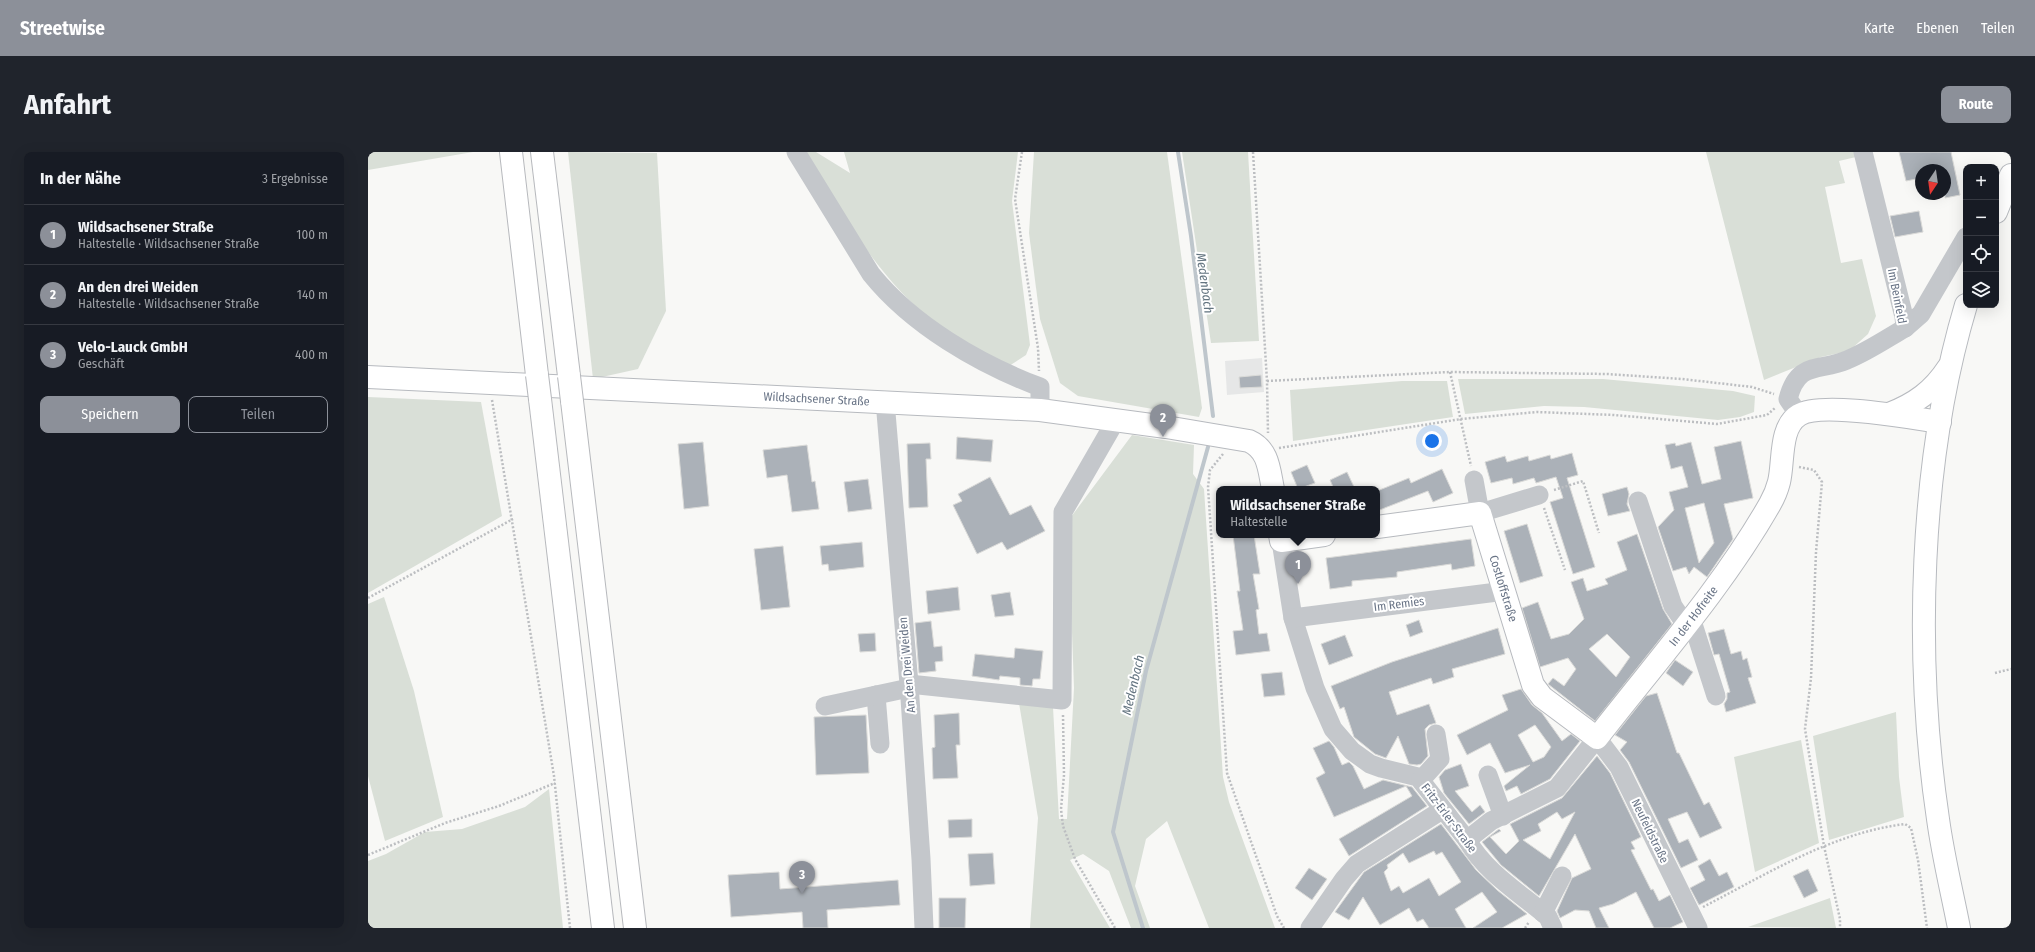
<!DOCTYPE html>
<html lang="de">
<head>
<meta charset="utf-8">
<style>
  :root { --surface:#171b24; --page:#20242c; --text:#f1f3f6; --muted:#9ea1a6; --line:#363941; --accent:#8c9099 }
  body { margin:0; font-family:"Fira Sans Condensed",sans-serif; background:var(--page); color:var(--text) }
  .controls { position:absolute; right:12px; top:12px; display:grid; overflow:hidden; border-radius:8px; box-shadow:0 4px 16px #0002 }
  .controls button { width:36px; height:36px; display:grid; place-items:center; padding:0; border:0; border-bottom:1px solid var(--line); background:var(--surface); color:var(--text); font:20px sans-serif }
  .compass { position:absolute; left:1547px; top:12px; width:36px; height:36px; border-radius:50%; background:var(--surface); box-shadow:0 4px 16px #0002; rotate:193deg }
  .you { position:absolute; left:1064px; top:289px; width:14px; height:14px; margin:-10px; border:3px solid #fff; border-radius:50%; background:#1a73e8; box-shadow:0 0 0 6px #1a73e833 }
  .badge { display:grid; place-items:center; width:26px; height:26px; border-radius:50%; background:var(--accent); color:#fff; font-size:13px; font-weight:700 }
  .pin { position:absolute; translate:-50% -33px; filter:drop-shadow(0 1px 2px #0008) }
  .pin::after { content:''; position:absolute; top:21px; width:14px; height:12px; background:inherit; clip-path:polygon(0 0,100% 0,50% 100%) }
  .popup { position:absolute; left:848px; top:334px; width:164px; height:52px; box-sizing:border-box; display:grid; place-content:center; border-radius:8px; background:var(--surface); filter:drop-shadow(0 1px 3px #0005); font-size:13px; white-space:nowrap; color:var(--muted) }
  .popup b { font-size:15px; color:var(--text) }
  .popup::after { content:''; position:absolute; left:50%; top:100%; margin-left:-8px; border:8px solid transparent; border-top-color:var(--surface) }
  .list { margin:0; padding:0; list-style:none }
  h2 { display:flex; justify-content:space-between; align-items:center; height:52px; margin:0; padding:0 16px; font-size:17px }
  h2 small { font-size:13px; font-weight:400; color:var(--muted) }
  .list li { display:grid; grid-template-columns:26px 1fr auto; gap:12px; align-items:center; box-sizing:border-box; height:60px; padding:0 16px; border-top:1px solid var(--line) }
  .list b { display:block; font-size:15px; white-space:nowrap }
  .list p { margin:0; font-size:13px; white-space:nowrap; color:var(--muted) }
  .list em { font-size:13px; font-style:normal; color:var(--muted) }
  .actions { display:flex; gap:8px; padding:12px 16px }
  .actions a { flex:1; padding:9px 0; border:1px solid var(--accent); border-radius:8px; text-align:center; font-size:14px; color:var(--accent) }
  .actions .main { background:var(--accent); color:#fff }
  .icon { flex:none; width:22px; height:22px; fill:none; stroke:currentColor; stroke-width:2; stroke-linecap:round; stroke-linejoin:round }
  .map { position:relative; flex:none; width:1643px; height:776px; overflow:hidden; border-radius:8px }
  header { display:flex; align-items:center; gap:24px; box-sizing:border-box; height:56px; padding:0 20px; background:var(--accent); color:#fff }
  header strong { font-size:19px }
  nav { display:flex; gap:22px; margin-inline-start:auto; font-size:14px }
  .intro { display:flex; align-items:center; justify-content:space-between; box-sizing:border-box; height:96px; padding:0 24px }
  h1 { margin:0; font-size:28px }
  .button { padding:10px 18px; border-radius:8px; background:var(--accent); color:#fff; font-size:14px; font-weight:700 }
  main { display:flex; gap:24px; padding:0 24px }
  aside { flex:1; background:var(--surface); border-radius:8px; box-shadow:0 4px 16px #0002 }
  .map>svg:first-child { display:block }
  .built { fill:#e6e7e7 }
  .green { fill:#d9dfd7 }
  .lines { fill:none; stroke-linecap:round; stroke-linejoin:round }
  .stream { stroke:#bec6cc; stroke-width:4 }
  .building { fill:#abb1b8; stroke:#dadad8; fill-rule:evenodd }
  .major-casing { stroke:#b7babf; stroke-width:24 }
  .highway-casing { stroke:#b7b9bd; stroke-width:24 }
  .path { stroke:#bcbec1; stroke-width:2.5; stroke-dasharray:2 2; stroke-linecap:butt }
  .minor { stroke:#c4c7cb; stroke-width:19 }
  .major { stroke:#fff; stroke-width:22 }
  .highway { stroke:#fff; stroke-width:22 }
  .highway-bridge-casing { stroke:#b7b9bd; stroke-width:24; stroke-linecap:butt }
  .highway-bridge { stroke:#fff; stroke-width:22 }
  .labels { text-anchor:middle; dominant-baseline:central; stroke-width:4; stroke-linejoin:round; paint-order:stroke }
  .street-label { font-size:12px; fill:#697486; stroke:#fff }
  .water-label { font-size:13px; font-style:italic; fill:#647581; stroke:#fff }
</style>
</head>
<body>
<header>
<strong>Streetwise</strong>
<nav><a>Karte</a><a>Ebenen</a><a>Teilen</a></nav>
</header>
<div class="intro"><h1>Anfahrt</h1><a class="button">Route</a></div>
<main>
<aside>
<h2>In der Nähe<small>3 Ergebnisse</small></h2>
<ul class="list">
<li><span class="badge">1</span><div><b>Wildsachsener Straße</b><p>Haltestelle · Wildsachsener Straße</p></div><em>100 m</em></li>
<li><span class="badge">2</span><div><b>An den drei Weiden</b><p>Haltestelle · Wildsachsener Straße</p></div><em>140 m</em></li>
<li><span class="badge">3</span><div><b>Velo-Lauck GmbH</b><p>Geschäft</p></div><em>400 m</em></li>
</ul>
<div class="actions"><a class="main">Speichern</a><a>Teilen</a></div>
</aside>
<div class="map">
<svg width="1643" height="776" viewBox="0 0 1643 776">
  <rect width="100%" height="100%" fill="#f8f8f6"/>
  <polygon class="built" points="894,206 896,240 859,243 857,209"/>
  <g class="green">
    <polygon points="0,0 105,0 0,18"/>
    <polygon points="200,0 289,1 298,159 270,217 225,227"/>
    <path d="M436 0H448L482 21 476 0H650L644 49 662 193 658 203 641 214C619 202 591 190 572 175 511 129 475 63 436 0Z"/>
    <polygon points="666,0 799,0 834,256 831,265 710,244 692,231 672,167 661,81"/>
    <polygon points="814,0 880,0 891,189 843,191"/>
    <polygon points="1338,0 1486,0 1488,5 1471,9 1477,31 1457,35 1473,111 1494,107 1508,164 1500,182 1481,199 1453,205 1396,228"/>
    <polygon points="1090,227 1235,227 1365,239 1387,244 1386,260 1372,265 1350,268 1216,255 1176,254 1097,262"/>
    <polygon points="1034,229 1079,229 1085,265 925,289 922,238"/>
    <polygon points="0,245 113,250 134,364 0,441"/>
    <polygon points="764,283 826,293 825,322 836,337 855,625 861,650 907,776 841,776 799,669 778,687 767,734 782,776 763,776 741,719 715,702 702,708 742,776 662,776 670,666 651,551 685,555 691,667 699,667 706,536 700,369"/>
    <polygon points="16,445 46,539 75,665 17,689 0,624 0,452"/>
    <polygon points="1528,560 1531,625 1536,665 1461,688 1445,584"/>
    <polygon points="1433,588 1451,691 1387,720 1366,605"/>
    <polygon points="181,637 195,776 0,776 0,709 18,702 57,680 94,677 157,655"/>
    <polygon points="1462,746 1468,776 1380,775"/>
  </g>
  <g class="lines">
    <g class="stream">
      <polyline points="810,0 823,84 845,264"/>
      <polyline points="775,776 745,680 778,519 840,295"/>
    </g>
  </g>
  <g class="building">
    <polygon points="1531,0 1583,0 1592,43 1577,46 1577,18 1553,18 1553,26 1538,29"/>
    <polygon points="1551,59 1555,80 1527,85 1522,64"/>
    <polygon points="893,223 894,235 872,236 871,225"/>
    <polygon points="589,285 625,288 623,310 588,307"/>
    <path d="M1373 289 1385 346 1356 352 1365 387 1339 425 1326 415 1321 422 1318 415 1305 419 1290 375 1306 358 1301 340 1320 335 1314 314 1303 317 1297 293 1307 291 1308 294 1323 290 1334 332 1353 327 1346 295ZM1336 351 1346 391 1331 411 1317 356Z"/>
    <polygon points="335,290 341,354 316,357 310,292"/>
    <polygon points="562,291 563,307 558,307 560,355 541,356 539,292"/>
    <polygon points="439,293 444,330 447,329 451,357 424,360 419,323 399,326 395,298"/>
    <polygon points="1204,301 1210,323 1199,326 1227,415 1205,422 1182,350 1195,346 1188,325 1168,331 1166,326 1145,332 1144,326 1123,331 1117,310 1137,304 1139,310 1160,304 1161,309 1182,303 1183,307"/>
    <polygon points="939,313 947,331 930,337 923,320"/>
    <polygon points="1074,317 1085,341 1065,350 1060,339 1009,359 1009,339 1041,326 1043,331"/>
    <polygon points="979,320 987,337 966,337 962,328"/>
    <polygon points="622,325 642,363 663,353 677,379 639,398 634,390 609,402 585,353 594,349 590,342"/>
    <polygon points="500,327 504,357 480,360 476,330"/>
    <polygon points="1259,335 1261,342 1259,352 1262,359 1240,364 1234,342"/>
    <polygon points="1159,372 1175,424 1152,431 1136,379"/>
    <path d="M1269 382 1295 457 1304 472 1227 569 1180 532 1185 526 1196 534 1208 517 1200 506 1172 515 1154 456 1170 450 1183 487 1201 482 1216 467 1203 430 1215 426 1219 439 1240 432 1237 427 1259 418 1249 390ZM1239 482 1262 505 1248 525 1221 497Z"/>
    <polygon points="865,383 886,383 892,422 885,422 891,457 888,458 891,482 899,481 902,499 868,503 865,479 875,478 869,439 872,439"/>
    <polygon points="1103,387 1107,414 1084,418 1083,412 1029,420 1029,425 984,429 984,434 962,437 958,406"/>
    <polygon points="494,390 496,415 461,419 460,412 454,413 452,394"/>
    <polygon points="415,394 422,455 393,458 386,397"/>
    <polygon points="590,435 592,458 560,462 558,439"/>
    <polygon points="642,440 646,463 627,465 623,443"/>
    <polygon points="1051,468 1055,480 1042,485 1038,473"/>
    <polygon points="563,469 566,495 574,494 575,509 567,510 568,519 551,521 547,471"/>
    <polygon points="1130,476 1137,502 1084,517 1086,525 1065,532 1063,526 1021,540 1029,563 1061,552 1068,571 1061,573 1057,577 1060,604 1053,612 1049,613 1041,612 1030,584 1018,606 1007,602 986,585 976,555 972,557 963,534 1024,510"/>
    <polygon points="1356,477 1363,502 1373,499 1375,508 1379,506 1384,525 1380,526 1388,551 1358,560 1356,552 1359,547 1359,541 1362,540 1351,502 1346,503 1340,481"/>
    <polygon points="507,481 508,499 492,500 490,482"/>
    <polygon points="977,483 985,504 961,513 953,492"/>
    <polygon points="647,496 675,499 672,527 665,527 664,534 652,533 652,526 632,524 631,528 604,524 607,502 646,506"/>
    <polygon points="1307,508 1325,520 1315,534 1298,521"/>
    <polygon points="914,520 917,543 896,545 893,522"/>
    <path d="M1153 537 1164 553 1174 561 1194 589 1203 582 1212 589 1182 627 1153 642 1149 634 1138 639 1136 634 1162 613 1137 621 1122 591 1099 603 1089 583 1140 558 1134 543ZM1167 573 1183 595 1176 605 1165 610 1150 583Z"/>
    <polygon points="1289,541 1309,601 1311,601 1336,653 1341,650 1354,676 1332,686 1319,660 1300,667 1311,691 1320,687 1330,708 1313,716 1261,610 1252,598 1259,590 1247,583 1278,544"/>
    <polygon points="591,561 592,593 588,593 590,626 565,627 564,596 567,595 566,563"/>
    <polygon points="498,563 501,621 448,623 446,565"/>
    <polygon points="961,589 966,595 974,613 981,610 985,614 996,637 1015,628 1044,635 1059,654 981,704 971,687 1044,644 1038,634 966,665 948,626 957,621 945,596"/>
    <path d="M1229 604 1242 621 1273 685 1263 690 1267 697 1263 698 1283 738 1285 737 1291 749 1302 743 1315 770 1302 776H1286L1268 740 1245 752 1231 756 1241 776H1228L1221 759 1207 758 1192 766 1189 759 1204 726 1223 717 1207 682 1171 744 1133 713 1114 690 1131 677 1133 679 1122 685 1138 702 1151 689 1142 672 1194 646ZM1189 660 1194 667 1207 660 1182 707 1155 688 1173 679 1170 672Z"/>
    <polygon points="1093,612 1101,634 1087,639 1104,660 1112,653 1117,660 1101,672 1076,641 1071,625 1077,618"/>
    <polygon points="604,667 604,685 581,686 580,668"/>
    <path d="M1073 672 1108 718 1129 738 1159 762 1134 776H1105L1129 760 1114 740 1087 757 1098 776H1061L1055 767 1049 770 1041 756 1012 773 995 745 981 768 967 760 996 720ZM1066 699 1068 703 1074 700 1093 730 1071 744 1061 726 1035 741 1031 734 1023 739 1016 720 1020 716 1019 713 1035 701 1041 711Z"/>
    <polygon points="625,701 627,732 602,734 600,702"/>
    <polygon points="1342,707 1351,724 1359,720 1366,735 1331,753 1322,736 1337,728 1330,714"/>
    <polygon points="941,716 959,727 944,748 927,736"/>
    <polygon points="1440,717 1450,739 1436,746 1425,724"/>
    <polygon points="411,720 412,737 530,728 532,753 459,758 460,776 435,776 434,760 363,765 360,723"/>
    <polygon points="571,746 598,746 597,776 571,776"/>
  </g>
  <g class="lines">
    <g class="major-casing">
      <g id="major">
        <polyline points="1628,60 1643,23"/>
        <path id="s1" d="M0 225 672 258 798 275 881 289C901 298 901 318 905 337"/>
        <path d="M1521 262C1547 252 1565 239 1580 216"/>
        <path id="s2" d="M1009 375 1112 361 1165 533 1174 545 1229 586C1288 510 1354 436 1402 352 1406 345 1409 338 1411 330 1416 310 1411 275 1431 263 1453 249 1544 266 1572 270"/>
        <polyline points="912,383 913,389 956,383"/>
        <path d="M1591 776C1584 740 1575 704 1570 667 1546 505 1551 310 1598 153"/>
      </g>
    </g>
    <g class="highway-casing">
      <g id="highway">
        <polyline points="143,0 169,223"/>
        <polyline points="174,0 201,224"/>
        <polyline points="172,247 235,776"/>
        <polyline points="204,249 267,776"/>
      </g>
    </g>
    <g class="path">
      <polyline points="654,0 647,47 670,196 671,219"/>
      <polyline points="885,0 899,229 900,281"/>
      <polyline points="1082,220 1103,314"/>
      <polyline points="899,229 1082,220 1239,222 1314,227 1384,235 1406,242"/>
      <polyline points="124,248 186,624 202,776"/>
      <polyline points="911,296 1093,267 1169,260 1246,263 1349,272 1399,263 1407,256"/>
      <polyline points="855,302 842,318 840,335 859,621 909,764 916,776"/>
      <polyline points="1431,315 1446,318 1454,330 1448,400 1443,526 1437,577 1456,694 1472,767 1472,776"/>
      <polyline points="1186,338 1215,329 1231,381"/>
      <polyline points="1176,356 1197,418"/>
      <polyline points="0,446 145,367"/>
      <polyline points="1627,521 1643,517"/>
      <polyline points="695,563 696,623 693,657 695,674 707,707 747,776"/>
      <polyline points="0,703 77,671 131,654 187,631"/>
      <path d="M1335 755C1399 722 1464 681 1537 672L1543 676 1550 708 1559 776"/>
      <polyline points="1157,776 1161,770"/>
    </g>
    <g class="minor">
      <path d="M428 0 503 122C544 173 611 212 672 235V258"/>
      <polyline points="1537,176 1553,162 1598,85"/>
      <polyline points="517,249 541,532 553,707 556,776"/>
      <path d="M1431 263 1420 247C1430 208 1451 220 1479 208 1499 200 1518 187 1537 176L1536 165 1495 0"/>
      <polyline points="1106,328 1112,361 1171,343"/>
      <polyline points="1270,349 1305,454 1318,473"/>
      <path d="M913 389 925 466 947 536 965 577 984 599 1002 612 1013 616 1050 625 1099 688C1118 721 1152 741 1180 765L1185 776"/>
      <polyline points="925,466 1137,439"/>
      <polyline points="1323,466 1348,544"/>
      <polyline points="541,532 694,548 695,360 748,268"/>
      <polyline points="508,543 512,592"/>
      <polyline points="457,554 541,536"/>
      <polyline points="1120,623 1135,664"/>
      <polyline points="1053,628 1072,607 1068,582"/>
      <polyline points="1099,688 1123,669 1189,636 1229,586 1251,615 1330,776"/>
      <polyline points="1175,761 1194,724"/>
      <polyline points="942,776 976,727 989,712 1074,658"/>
    </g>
    <use href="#major" class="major"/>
    <use href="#highway" class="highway"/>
    <g class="highway-bridge-casing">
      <g id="highway-bridge">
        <polyline points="169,223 172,247"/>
        <polyline points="201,224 204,249"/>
      </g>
    </g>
    <use href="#highway-bridge" class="highway-bridge"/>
  </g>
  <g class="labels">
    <g class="street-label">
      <text transform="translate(1529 144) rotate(79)">Im Beinfeld</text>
      <text stroke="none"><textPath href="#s1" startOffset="449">Wildsachsener Straße</textPath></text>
      <text stroke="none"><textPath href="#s2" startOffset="183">Costloffstraße</textPath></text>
      <text transform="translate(1031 452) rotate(-7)">Im Remies</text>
      <text stroke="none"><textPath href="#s2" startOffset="523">In der Hofreite</textPath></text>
      <text transform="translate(539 513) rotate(-95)">An den Drei Weiden</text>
      <text transform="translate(1081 666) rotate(53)">Fritz-Erler-Straße</text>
      <text transform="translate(1282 679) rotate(64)">Neufeldstraße</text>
    </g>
    <g class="water-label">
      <text transform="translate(837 131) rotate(82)">Medenbach</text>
      <text transform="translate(765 533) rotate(-77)">Medenbach</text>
    </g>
  </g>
</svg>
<div class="controls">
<button>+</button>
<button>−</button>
<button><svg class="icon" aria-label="locate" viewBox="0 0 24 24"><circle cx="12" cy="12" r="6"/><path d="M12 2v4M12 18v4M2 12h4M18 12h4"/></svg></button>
<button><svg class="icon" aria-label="layers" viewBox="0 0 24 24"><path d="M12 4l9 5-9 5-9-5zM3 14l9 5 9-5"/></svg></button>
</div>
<svg class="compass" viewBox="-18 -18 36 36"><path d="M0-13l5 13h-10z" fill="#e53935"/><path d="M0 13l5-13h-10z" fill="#9ea1a6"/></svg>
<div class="you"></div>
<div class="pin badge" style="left:930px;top:432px">1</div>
<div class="popup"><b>Wildsachsener Straße</b>Haltestelle</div>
<div class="pin badge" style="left:795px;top:285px">2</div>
<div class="pin badge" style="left:434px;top:742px">3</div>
</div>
</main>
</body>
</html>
